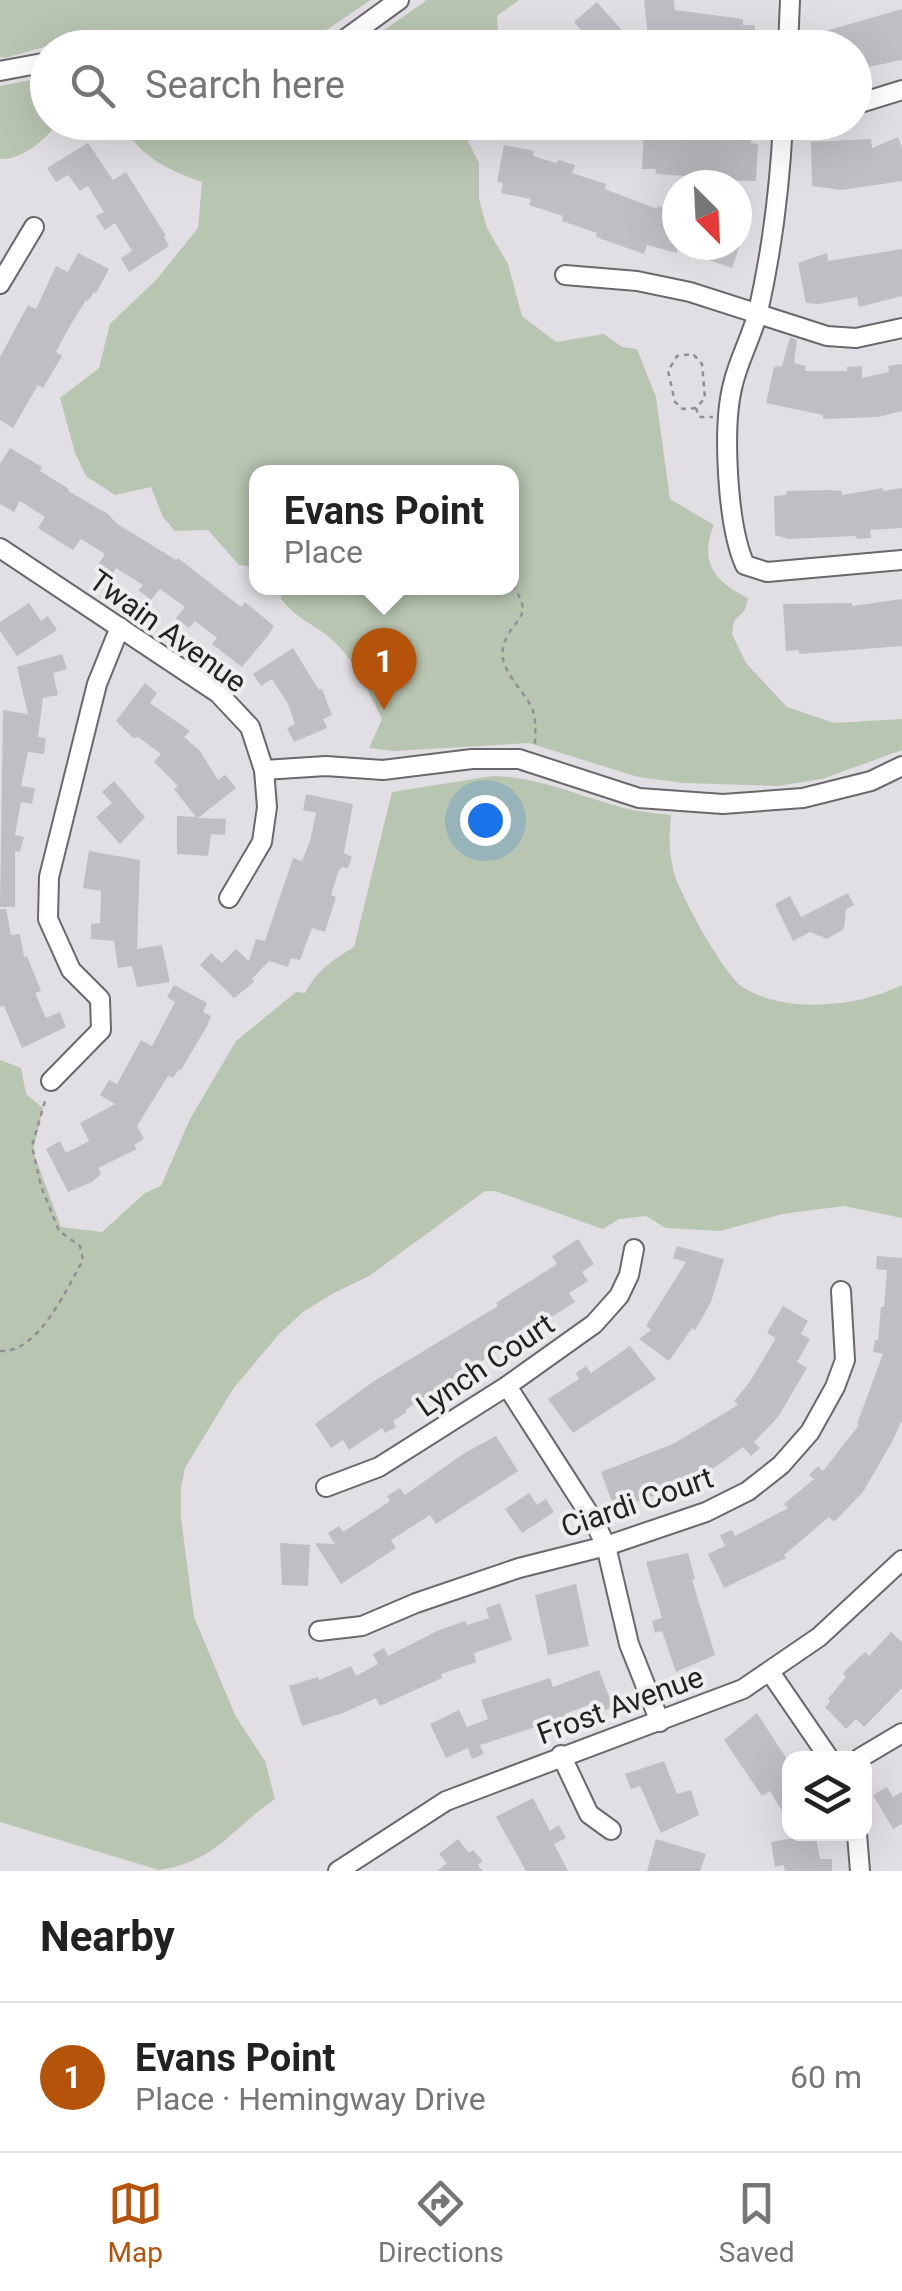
<!DOCTYPE html>
<html lang="en">
<head>
<meta charset="utf-8">
<style>
  :root { --surface:#fff; --page:#f6f6f6; --text:#222; --muted:#767676; --line:#e0e0e0; --accent:#b45309 }
  body { margin:0; font-family:Roboto,sans-serif; background:var(--page); color:var(--text) }
  .controls { position:absolute; right:30px; bottom:30px; display:grid; overflow:hidden; border-radius:20px; box-shadow:0 10px 40px #0002 }
  .controls button { width:90px; height:90px; display:grid; place-items:center; padding:0; border:0; border-bottom:2px solid var(--line); background:var(--surface); color:var(--text); font:50px sans-serif }
  .compass { position:absolute; left:662px; top:170px; width:90px; height:90px; border-radius:50%; background:var(--surface); box-shadow:0 10px 40px #0002; rotate:156deg }
  .you { position:absolute; left:485px; top:820px; width:35px; height:35px; margin:-25px; border:8px solid #fff; border-radius:50%; background:#1a73e8; box-shadow:0 0 0 15px #1a73e833 }
  .badge { display:grid; place-items:center; width:65px; height:65px; border-radius:50%; background:var(--accent); color:#fff; font-size:32px; font-weight:700 }
  .pin { position:absolute; translate:-50% -82px; filter:drop-shadow(0 2px 5px #0008) }
  .pin::after { content:''; position:absolute; top:52px; width:35px; height:30px; background:inherit; clip-path:polygon(0 0,100% 0,50% 100%) }
  .popup { position:absolute; left:249px; top:465px; width:270px; height:130px; box-sizing:border-box; display:grid; place-content:center; border-radius:20px; background:var(--surface); filter:drop-shadow(0 2px 8px #0005); font-size:32px; white-space:nowrap; color:var(--muted) }
  .popup b { font-size:38px; color:var(--text) }
  .popup::after { content:''; position:absolute; left:50%; top:100%; margin-left:-20px; border:20px solid transparent; border-top-color:var(--surface) }
  .list { margin:0; padding:0; list-style:none }
  h2 { display:flex; justify-content:space-between; align-items:center; height:130px; margin:0; padding:0 40px; font-size:42px }
  h2 small { font-size:32px; font-weight:400; color:var(--muted) }
  .list li { display:grid; grid-template-columns:65px 1fr auto; gap:30px; align-items:center; box-sizing:border-box; height:150px; padding:0 40px; border-top:2px solid var(--line) }
  .list b { display:block; font-size:38px; white-space:nowrap }
  .list p { margin:0; font-size:32px; white-space:nowrap; color:var(--muted) }
  .list em { font-size:32px; font-style:normal; color:var(--muted) }
  .icon { flex:none; width:55px; height:55px; fill:none; stroke:currentColor; stroke-width:2; stroke-linecap:round; stroke-linejoin:round }
  .map { position:relative; flex:none; width:902px; height:1871px; overflow:hidden }
  .search { position:absolute; background:var(--surface); box-shadow:0 10px 40px #0002; left:30px; right:30px; top:30px; height:110px; display:flex; align-items:center; gap:25px; box-sizing:border-box; padding:0 35px; border-radius:55px; color:var(--muted); font-size:38px }
  .sheet { height:280px; background:var(--surface) }
  nav { display:flex; justify-content:space-around; align-items:center; box-sizing:border-box; height:140px; border-top:2px solid var(--line); background:var(--surface); font-size:28px; color:var(--muted) }
  nav a { display:grid; justify-items:center; gap:5px }
  nav .on { color:var(--accent) }
  .map>svg:first-child { display:block }
  .green { fill:#b8c5b1 }
  .building { fill:#c0bec3 }
  .lines { fill:none; stroke-linecap:round; stroke-linejoin:round }
  .minor-casing { stroke:#6a686c; stroke-width:22 }
  .path { stroke:#918f92; stroke-width:2.5; stroke-dasharray:5 5; stroke-linecap:butt }
  .minor { stroke:#fff; stroke-width:18 }
  .labels { text-anchor:middle; dominant-baseline:central; stroke-width:8; stroke-linejoin:round; paint-order:stroke }
  .street-label { font-size:30px; fill:#242324; stroke:#f0edf1 }
</style>
</head>
<body>
<div class="map">
<svg width="902" height="1871" viewBox="0 0 902 1871">
  <rect width="100%" height="100%" fill="#e2dfe4"/>
  <g class="green">
    <polygon points="0,0 371,0 301,47 197,47 125,30 76,38 5,58 0,57"/>
    <polygon points="427,0 519,0 497,16 498,31 512,47 360,47"/>
    <path d="M47 77 48 122 58 123C45 140 22 160 0 159V86Z"/>
    <path d="M119 123H459L479 163V199L487 228 508 264 522 316 556 342 604 334 622 347 637 349 656 397 670 499 714 525C698 562 716 583 748 598L745 610 734 621 732 634 746 663 787 707 834 723 902 719V750L822 779 777 786 684 783 638 777 529 743 394 751 369 748 382 719C368 690 352 653 324 633 304 619 298 619 281 599L285 588H512V472H256V567L239 565 208 530 175 531 163 517 151 487 115 495 86 476 75 453 60 398 99 368 110 324 157 279 198 228 202 182C163 168 143 157 119 123Z"/>
    <path d="M493 776C539 777 580 796 624 808 639 812 656 813 671 815 669 834 669 850 673 869 678 892 725 977 744 988 788 1014 858 1007 902 985V1218L844 1206 782 1214 720 1231 666 1228 646 1216 619 1219 603 1229 495 1191H485L369 1276 332 1294 303 1312 279 1334 233 1389 185 1468 181 1487V1518L194 1617 236 1717 265 1761 275 1799C232 1828 216 1862 159 1870L0 1822V1060L21 1068 26 1094 43 1108 33 1151 61 1227 102 1232 145 1193 161 1186 190 1119 236 1041 296 992 305 993C317 970 333 960 354 947L392 792Z"/>
  </g>
  <g class="building">
    <polygon points="644,0 674,0 675,10 743,19 743,25 755,25 754,48 685,48 685,44 666,46 664,35 648,37"/>
    <polygon points="597,2 627,36 614,48 596,48 574,22"/>
    <polygon points="902,9 902,60 854,70 854,48 827,48 822,32"/>
    <polygon points="644,123 660,123 660,132 752,133 751,143 758,144 756,181 700,180 700,177 657,174 655,169 642,169"/>
    <polygon points="898,137 902,148 902,181 842,190 812,186 811,142 871,139 872,148"/>
    <polygon points="88,143 113,180 126,172 166,236 164,237 169,246 129,272 121,258 132,251 115,223 105,230 96,216 104,212 88,186 80,191 68,175 56,182 47,168"/>
    <polygon points="504,145 534,151 533,156 556,163 559,160 575,165 572,173 606,184 605,189 657,209 658,206 675,211 671,223 677,225 677,245 737,245 737,208 751,213 732,268 677,249 677,253 647,245 644,254 596,237 597,233 562,221 563,216 529,205 531,199 501,193 503,183 497,182"/>
    <polygon points="902,249 902,296 859,307 857,297 819,304 806,303 798,263 827,253 828,261"/>
    <polygon points="78,253 109,269 96,293 94,292 88,301 86,300 71,324 56,352 62,356 43,388 38,385 13,428 0,420 0,357 28,305 36,309 56,266 68,272"/>
    <polygon points="790,337 797,340 794,363 806,366 805,371 847,371 847,367 862,366 862,378 889,372 888,366 902,364 902,411 878,417 823,419 823,415 766,403 774,367 782,366"/>
    <polygon points="10,448 42,467 40,471 69,489 68,491 108,514 116,523 176,560 178,558 241,607 245,602 274,626 267,637 242,667 212,644 217,638 195,621 189,628 176,618 185,607 160,589 151,600 138,590 143,585 116,568 112,575 97,566 105,554 81,539 73,550 38,528 45,517 20,501 14,512 0,504 0,464"/>
    <polygon points="883,488 883,491 902,488 902,528 870,530 871,538 857,539 856,536 788,539 775,535 774,496 786,495 787,491 830,490 842,491 842,495"/>
    <polygon points="902,599 902,646 800,654 798,650 786,651 783,604 852,603 852,606"/>
    <polygon points="29,603 41,621 48,616 57,630 17,656 0,631 0,622"/>
    <polygon points="293,648 319,690 322,689 332,715 323,719 327,728 294,742 287,728 295,724 288,704 272,679 261,686 253,674"/>
    <polygon points="62,654 67,669 53,673 58,695 43,698 38,737 46,738 44,754 28,752 21,786 35,788 32,804 21,802 15,835 24,837 20,852 15,851 15,907 0,907 3,710 28,714 17,667"/>
    <polygon points="145,683 157,693 150,703 190,731 184,737 200,751 218,780 225,775 236,788 198,818 226,819 225,835 211,834 208,856 177,854 177,816 196,817 174,789 178,786 154,762 161,754 138,737 133,738 116,721"/>
    <polygon points="114,781 145,817 120,844 96,817 112,803 102,792"/>
    <polygon points="306,794 353,804 344,853 352,857 348,868 342,867 339,870 331,895 336,897 325,932 312,928 300,960 291,958 288,967 269,961 252,979 254,982 234,998 200,965 211,953 222,963 236,949 249,961 256,939 265,941 293,858 302,861 310,841 316,813 303,810"/>
    <polygon points="89,851 140,860 137,949 162,945 170,982 137,987 132,966 118,968 114,941 91,939 91,924 100,923 101,891 83,888"/>
    <polygon points="848,893 854,905 846,909 844,929 827,939 810,932 793,941 775,904 790,896 801,917"/>
    <polygon points="0,909 6,909 11,935 20,934 24,957 27,956 41,991 35,993 46,1018 60,1012 66,1027 22,1048 4,1006 0,1007"/>
    <polygon points="174,985 207,1003 203,1012 211,1016 207,1026 181,1070 179,1069 173,1078 168,1076 137,1126 144,1139 134,1145 137,1149 98,1168 101,1174 92,1182 68,1192 46,1149 60,1141 66,1153 89,1141 80,1123 115,1104 100,1095 109,1080 117,1084 141,1040 152,1046 175,1002 167,997"/>
    <polygon points="578,1239 594,1264 582,1272 588,1281 569,1293 575,1302 550,1318 548,1315 527,1328 533,1338 522,1344 519,1340 488,1357 405,1410 407,1412 393,1421 396,1427 385,1433 382,1428 349,1450 343,1440 331,1448 315,1424 374,1381 498,1306 496,1303 557,1264 552,1256"/>
    <polygon points="677,1246 724,1259 711,1302 695,1330 692,1328 669,1361 639,1339 651,1330 646,1326 686,1262 673,1258"/>
    <polygon points="877,1256 902,1258 902,1420 892,1442 863,1492 834,1522 829,1517 784,1555 786,1558 724,1588 708,1554 725,1546 720,1535 732,1530 735,1536 788,1508 784,1504 814,1479 809,1475 818,1466 823,1471 859,1425 857,1424 883,1354 873,1352 875,1340 878,1340 881,1307 884,1307 887,1270 876,1269"/>
    <polygon points="783,1306 808,1321 801,1334 810,1339 797,1362 807,1368 778,1417 754,1442 760,1448 751,1456 743,1447 714,1468 678,1487 615,1510 601,1472 673,1444 738,1405 734,1401 749,1383 776,1338 767,1333"/>
    <polygon points="630,1346 656,1379 573,1433 548,1399 579,1379 576,1373 586,1366 591,1373"/>
    <polygon points="496,1436 518,1471 436,1524 430,1515 391,1540 396,1548 341,1584 315,1543 335,1544 328,1533 339,1526 343,1532 390,1501 387,1496 400,1488 405,1495 463,1454"/>
    <polygon points="529,1493 537,1505 546,1499 554,1512 522,1533 505,1509"/>
    <polygon points="280,1543 310,1545 308,1586 282,1585"/>
    <polygon points="688,1553 695,1579 692,1580 715,1655 676,1672 662,1631 655,1633 652,1621 662,1618 646,1562"/>
    <polygon points="576,1584 589,1646 548,1655 535,1595"/>
    <polygon points="500,1603 512,1640 474,1653 476,1662 441,1674 442,1678 380,1706 376,1698 343,1713 302,1726 289,1686 318,1677 319,1680 351,1666 356,1676 378,1664 373,1654 384,1648 388,1656 437,1631 465,1621 467,1625 489,1618 486,1608"/>
    <polygon points="891,1632 902,1642 902,1688 864,1727 856,1719 846,1729 825,1707 830,1702 828,1699 846,1677 843,1674 847,1669 865,1652 869,1656"/>
    <polygon points="599,1670 613,1707 598,1713 594,1703 565,1714 566,1717 480,1745 484,1754 472,1759 468,1748 446,1758 430,1724 459,1710 467,1727 488,1719 481,1700 550,1678 553,1687"/>
    <polygon points="757,1713 790,1764 790,1824 770,1791 762,1796 724,1740"/>
    <polygon points="664,1761 677,1794 691,1790 699,1815 661,1833 640,1786 631,1789 625,1774"/>
    <polygon points="887,1787 893,1797 902,1792 902,1824 893,1829 873,1795"/>
    <polygon points="533,1798 550,1831 559,1825 566,1838 554,1844 568,1871 526,1871 496,1817"/>
    <polygon points="815,1834 820,1859 832,1859 832,1871 785,1871 784,1865 775,1867 771,1842"/>
    <polygon points="458,1839 469,1853 473,1850 483,1861 478,1865 483,1871 437,1871 447,1863 439,1854"/>
    <polygon points="656,1839 706,1854 700,1871 647,1871"/>
  </g>
  <g class="lines">
    <g class="minor-casing">
      <g id="minor">
        <polyline points="108,48 138,48"/>
        <polyline points="333,48 399,0"/>
        <polyline points="788,48 790,0"/>
        <polyline points="0,71 48,62"/>
        <polyline points="854,105 902,90"/>
        <path d="M783 122C780 186 772 250 758 312 752 336 739 359 733 384 722 426 727 525 745 565L767 572 902 560"/>
        <polyline points="565,275 637,281 690,292 827,336 856,338 902,328"/>
        <polyline points="0,284 34,227"/>
        <polyline points="0,548 218,693 250,727 264,770 267,807 262,842 229,898"/>
        <polyline points="264,770 326,766 383,770 472,759 519,759 639,798 723,804 803,798 871,781 902,766"/>
        <polyline points="51,1081 101,1030 100,999 71,970 48,919 49,877 97,684 120,627"/>
        <polyline points="507,1386 595,1523 606,1546 629,1644 660,1722"/>
        <polyline points="326,1487 379,1467 507,1386 594,1324 619,1296 629,1275 634,1249"/>
        <polyline points="319,1631 362,1626 416,1603 519,1568 606,1546 706,1512 748,1491 781,1465 810,1432 835,1387 845,1360 841,1291"/>
        <polyline points="770,1672 829,1758"/>
        <polyline points="561,1755 589,1814 611,1830"/>
        <polyline points="860,1758 902,1733"/>
        <polyline points="857,1834 860,1871"/>
        <polyline points="338,1871 446,1801 743,1689 819,1637 902,1560"/>
      </g>
    </g>
    <g class="path">
      <polyline points="696,408 683,409 675,402 668,371 677,356 693,354 702,364 705,398 696,408 699,417 713,417"/>
      <path d="M512 585C538 621 509 617 503 649 498 671 529 694 534 714 536 724 535 735 535 746"/>
      <path d="M0 1351C38 1354 67 1288 83 1260L80 1246 59 1231 41 1186 32 1146 45 1101"/>
    </g>
    <use href="#minor" class="minor"/>
  </g>
  <g class="labels">
    <g class="street-label">
      <text transform="translate(168 631) rotate(36)">Twain Avenue</text>
      <text transform="translate(485 1365) rotate(-34)">Lynch Court</text>
      <text transform="translate(637 1502) rotate(-19)">Ciardi Court</text>
      <text transform="translate(620 1705) rotate(-20)">Frost Avenue</text>
    </g>
  </g>
</svg>
<div class="controls">
<button><svg class="icon" aria-label="layers" viewBox="0 0 24 24"><path d="M12 4l9 5-9 5-9-5zM3 14l9 5 9-5"/></svg></button>
</div>
<svg class="compass" viewBox="-18 -18 36 36"><path d="M0-13l5 13h-10z" fill="#e53935"/><path d="M0 13l5-13h-10z" fill="#767676"/></svg>
<div class="you"></div>
<div class="pin badge" style="left:384px;top:710px">1</div>
<div class="popup"><b>Evans Point</b>Place</div>
<div class="search"><svg class="icon" aria-label="search" viewBox="0 0 24 24"><circle cx="10" cy="10" r="6"/><path d="M15 15l6 6"/></svg>Search here</div>
</div>
<section class="sheet">
<h2>Nearby<small></small></h2>
<ul class="list">
<li><span class="badge">1</span><div><b>Evans Point</b><p>Place · Hemingway Drive</p></div><em>60 m</em></li>
</ul>
</section>
<nav>
<a class="on"><svg class="icon" aria-label="map" viewBox="0 0 24 24"><path d="M3 6l6-2 6 2 6-2v14l-6 2-6-2-6 2zM9 4v14M15 6v14"/></svg>Map</a>
<a><svg class="icon" aria-label="directions" viewBox="0 0 24 24"><path d="M12 3l9 9-9 9-9-9zM9 14v-3h6M13 9l2 2-2 2"/></svg>Directions</a>
<a><svg class="icon" aria-label="saved" viewBox="0 0 24 24"><path d="M7 4h10v16l-5-4-5 4z"/></svg>Saved</a>
</nav>
</body>
</html>
